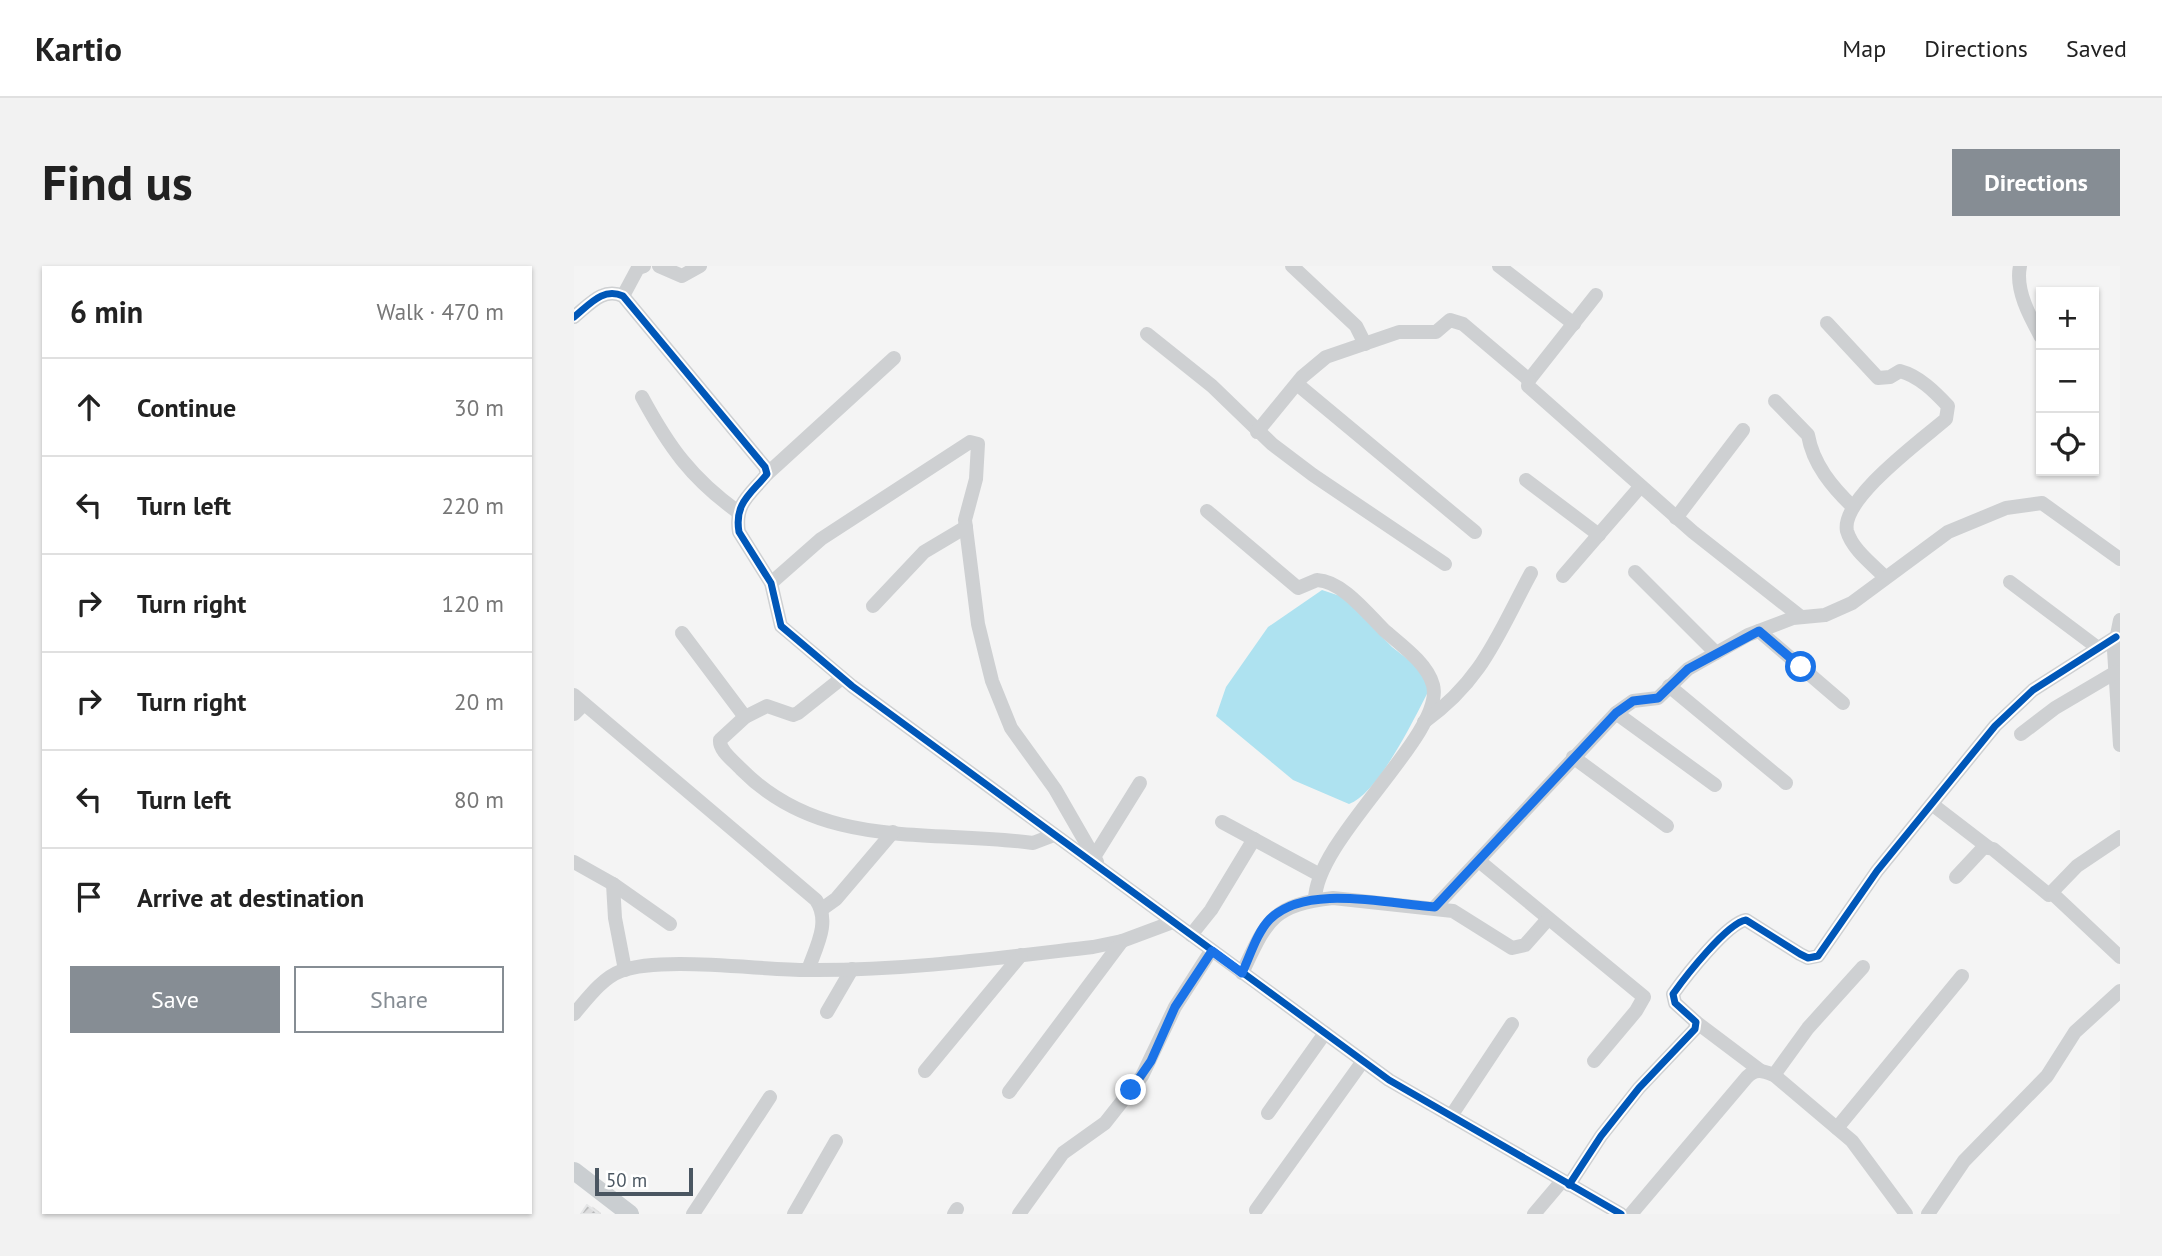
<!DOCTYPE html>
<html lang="en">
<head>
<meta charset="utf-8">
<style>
  :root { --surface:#fff; --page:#f2f2f2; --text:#222; --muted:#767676; --line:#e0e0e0; --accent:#868d94 }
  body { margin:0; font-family:"PT Sans",sans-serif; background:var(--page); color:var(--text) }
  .controls { position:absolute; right:21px; top:21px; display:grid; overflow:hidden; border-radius:0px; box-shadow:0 2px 5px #0004 }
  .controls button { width:63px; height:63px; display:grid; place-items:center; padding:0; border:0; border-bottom:2px solid var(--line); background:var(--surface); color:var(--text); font:35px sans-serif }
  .scale { position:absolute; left:21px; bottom:18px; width:98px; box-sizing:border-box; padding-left:7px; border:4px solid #4a5661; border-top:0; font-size:19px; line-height:24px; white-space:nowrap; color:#4a5661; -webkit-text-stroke:5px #fff; paint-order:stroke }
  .stop { position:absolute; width:21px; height:21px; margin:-16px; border:5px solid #1a73e8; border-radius:50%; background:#fff }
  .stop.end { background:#1a73e8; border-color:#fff; box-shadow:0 2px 7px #0008 }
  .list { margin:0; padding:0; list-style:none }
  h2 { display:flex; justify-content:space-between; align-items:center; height:91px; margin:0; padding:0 28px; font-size:30px }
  h2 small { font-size:23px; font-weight:400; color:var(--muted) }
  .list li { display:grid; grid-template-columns:46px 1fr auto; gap:21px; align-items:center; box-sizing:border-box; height:98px; padding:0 28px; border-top:2px solid var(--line) }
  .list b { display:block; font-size:26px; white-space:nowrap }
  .list em { font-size:23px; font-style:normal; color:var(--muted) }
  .actions { display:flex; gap:14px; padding:21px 28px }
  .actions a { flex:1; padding:16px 0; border:2px solid var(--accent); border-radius:0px; text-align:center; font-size:24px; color:var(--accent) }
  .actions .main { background:var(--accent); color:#fff }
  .icon { flex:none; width:38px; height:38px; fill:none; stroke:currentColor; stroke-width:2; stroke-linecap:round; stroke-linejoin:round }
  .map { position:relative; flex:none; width:1546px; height:948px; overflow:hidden; border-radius:0px }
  header { display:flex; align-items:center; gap:42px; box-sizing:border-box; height:98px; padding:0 35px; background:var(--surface); border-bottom:2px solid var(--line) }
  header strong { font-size:33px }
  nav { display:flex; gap:38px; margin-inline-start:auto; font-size:24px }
  .intro { display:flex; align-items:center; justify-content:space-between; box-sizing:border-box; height:168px; padding:0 42px }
  h1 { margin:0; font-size:49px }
  .button { padding:18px 32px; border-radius:0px; background:var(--accent); color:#fff; font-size:24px; font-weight:700 }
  main { display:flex; gap:42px; padding:0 42px }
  aside { flex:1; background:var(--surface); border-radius:0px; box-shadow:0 2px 5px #0004 }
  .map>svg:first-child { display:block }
  .water { fill:#aee2f0 }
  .building { fill:url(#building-hatch); stroke:#e5e6e7; stroke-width:2; filter:url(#shadow) }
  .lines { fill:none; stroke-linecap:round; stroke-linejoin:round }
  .minor { stroke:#ced0d2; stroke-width:14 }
  .major { stroke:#caced1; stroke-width:18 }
  .cycleway-casing { stroke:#fff; stroke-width:11 }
  .cycleway { stroke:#0057b8; stroke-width:7 }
  .route { stroke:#1a73e8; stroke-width:9 }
</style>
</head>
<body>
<header>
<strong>Kartio</strong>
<nav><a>Map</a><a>Directions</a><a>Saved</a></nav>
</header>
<div class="intro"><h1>Find us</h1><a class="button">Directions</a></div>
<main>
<aside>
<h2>6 min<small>Walk · 470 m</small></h2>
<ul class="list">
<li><svg class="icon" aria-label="ahead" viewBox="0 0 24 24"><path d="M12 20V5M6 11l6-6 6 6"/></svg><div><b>Continue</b></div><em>30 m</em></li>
<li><svg class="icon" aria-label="left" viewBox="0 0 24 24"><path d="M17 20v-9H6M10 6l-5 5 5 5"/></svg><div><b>Turn left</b></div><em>220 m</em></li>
<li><svg class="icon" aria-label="right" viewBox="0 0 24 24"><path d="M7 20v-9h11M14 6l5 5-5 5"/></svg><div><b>Turn right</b></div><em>120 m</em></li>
<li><svg class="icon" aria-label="right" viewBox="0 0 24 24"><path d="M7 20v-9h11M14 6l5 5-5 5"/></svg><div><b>Turn right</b></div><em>20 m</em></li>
<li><svg class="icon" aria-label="left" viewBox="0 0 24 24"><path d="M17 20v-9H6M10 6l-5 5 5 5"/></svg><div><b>Turn left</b></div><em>80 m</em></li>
<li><svg class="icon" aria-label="arrive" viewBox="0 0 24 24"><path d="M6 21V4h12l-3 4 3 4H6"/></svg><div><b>Arrive at destination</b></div></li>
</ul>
<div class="actions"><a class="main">Save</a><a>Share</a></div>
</aside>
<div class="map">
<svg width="1546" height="948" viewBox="0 0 1546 948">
  <defs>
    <pattern id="building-hatch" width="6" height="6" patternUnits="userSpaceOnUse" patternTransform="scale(1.75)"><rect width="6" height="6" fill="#ddddde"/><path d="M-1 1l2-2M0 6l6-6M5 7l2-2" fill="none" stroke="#b5b6b7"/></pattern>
    <filter id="shadow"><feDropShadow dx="5.5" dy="3.5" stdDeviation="0" flood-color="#0004"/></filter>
  </defs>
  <rect width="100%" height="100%" fill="#f4f4f4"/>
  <path class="water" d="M748 324 766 330 780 342 818 381 845 402 856 422C841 451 805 527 775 538L719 514 642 450 652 421 694 361Z"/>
  <polygon class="building" points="13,939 25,948 7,948"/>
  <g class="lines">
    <g class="minor">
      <polyline points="85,0 108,10 126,0"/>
      <polyline points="718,0 782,60 791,78"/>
      <polyline points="925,0 1000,58"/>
      <path d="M1446 0C1441 24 1456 51 1467 71"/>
      <polyline points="1022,29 955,114 954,120 1119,266 1227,351"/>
      <polyline points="49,30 64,2 70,0"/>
      <path d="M0 51C16 38 29 21 49 30L191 201 193 208C177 228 160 237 165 266L197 317 207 360 278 420 815 814 1047 948"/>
      <path d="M1253 57 1304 112 1316 111 1326 105C1345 110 1361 126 1374 140L1372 153C1349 173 1266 233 1273 265 1278 283 1298 298 1311 311"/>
      <polyline points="573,68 638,120 698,178 739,209 871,298"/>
      <polyline points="723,118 901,266"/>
      <path d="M68 131C95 181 117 212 164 246"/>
      <path d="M1201 135 1234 169C1239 198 1258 221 1279 241"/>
      <polyline points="683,166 728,111 752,91 825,66 862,66 876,54 889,58 955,114"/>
      <polyline points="193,208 320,92"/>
      <polyline points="952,214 1025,269"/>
      <path d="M633 245 724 322 743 314C768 315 793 347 810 364 827 379 853 397 859 419 872 467 741 573 741 634"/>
      <polyline points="1102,252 1169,164"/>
      <polyline points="1061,306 1142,387"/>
      <polyline points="989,310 1066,221"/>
      <polyline points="1436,316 1524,382"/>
      <polyline points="197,317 247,273 396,176 404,178 402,213 391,254 404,358 418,415 437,462 481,523 523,596"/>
      <polyline points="299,340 350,286 392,261"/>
      <polyline points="1546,354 1540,384 1546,479"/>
      <polyline points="1185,365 1269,437"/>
      <polyline points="108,367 171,451"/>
      <path d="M268 412 224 447 219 449 193 440 171 451 146 474C145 485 160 495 167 503 248 585 355 563 459 577L480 569"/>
      <polyline points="1095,420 1212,517"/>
      <path d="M0 429 242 634C257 656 242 681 234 704"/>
      <polyline points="1042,447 1141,519"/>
      <polyline points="0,448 10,438"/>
      <path d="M850 456C909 414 924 368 957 307"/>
      <polyline points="1447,468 1481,442 1542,406"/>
      <polyline points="999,491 1093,560"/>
      <polyline points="1359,539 1415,582"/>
      <polyline points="648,556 746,609"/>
      <polyline points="520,591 566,517"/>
      <polyline points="905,595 1070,731 1062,745 1020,795"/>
      <polyline points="0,596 39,618 96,658"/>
      <polyline points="1382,611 1410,581 1419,583 1475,629 1503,600 1546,571"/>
      <polyline points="39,618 41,652 51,704"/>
      <polyline points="1479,628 1546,691"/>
      <polyline points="861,641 1042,447 1059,435 1084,432 1114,403 1174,369 1219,352 1251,349 1278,337 1374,266 1432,242 1468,237 1546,293"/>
      <polyline points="248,643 262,633 319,566"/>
      <polyline points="617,669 637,644 680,573"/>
      <path d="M668 707C693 655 697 639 759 632L879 645 938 682 951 679 974 653"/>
      <polyline points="253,746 278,703"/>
      <path d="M0 748C13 733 28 712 47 705 87 690 186 704 233 704 329 705 424 692 519 681L548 675 599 656"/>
      <polyline points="1122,756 1187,805"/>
      <polyline points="351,805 447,689"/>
      <polyline points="1200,809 1234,762 1289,701"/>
      <polyline points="435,826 548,675"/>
      <polyline points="694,847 751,767"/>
      <polyline points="877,850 938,758"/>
      <polyline points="1263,862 1388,710"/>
      <path d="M995 919 1027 870 1065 822 1121 763 1122 756 1101 737 1099 728C1111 711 1153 657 1172 654L1226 688 1234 692 1244 690 1303 605 1421 460 1459 424 1542 371"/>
      <polyline points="682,944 789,795"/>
      <polyline points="119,948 196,831"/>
      <polyline points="220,948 262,875"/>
      <polyline points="380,948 383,943"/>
      <polyline points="445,948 489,887 531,857 568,810 601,741 637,685"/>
      <polyline points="960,948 988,915"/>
      <path d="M1057 948 1173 811C1182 802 1189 805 1200 809L1278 875 1332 948"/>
      <polyline points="1354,948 1390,895 1473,810 1501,766 1546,725"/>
    </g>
    <polyline class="major" points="0,905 56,948"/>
    <g class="cycleway-casing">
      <g id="cycleway">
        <path d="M0 51C16 38 29 21 49 30L191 201 193 208C177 228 160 237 165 266L197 317 207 360 278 420 815 814 1047 948"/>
        <path d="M995 919 1027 870 1065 822 1121 763 1122 756 1101 737 1099 728C1111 711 1153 657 1172 654L1226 688 1234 692 1244 690 1303 605 1421 460 1459 424 1542 371"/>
      </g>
    </g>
    <use href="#cycleway" class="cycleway"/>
  </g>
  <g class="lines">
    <path class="route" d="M557 824 577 795 601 741 638 685 668 707C676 690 683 666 696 653 732 617 815 638 861 641L1042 447 1059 435 1084 432 1114 403 1185 365 1227 401"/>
  </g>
</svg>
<div class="controls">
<button>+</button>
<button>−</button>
<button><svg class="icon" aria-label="locate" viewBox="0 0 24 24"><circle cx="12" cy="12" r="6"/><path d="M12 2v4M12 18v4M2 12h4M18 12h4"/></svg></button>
</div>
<div class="scale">50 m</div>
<div class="stop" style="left:1227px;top:401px"></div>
<div class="stop end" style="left:557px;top:824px"></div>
</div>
</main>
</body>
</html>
